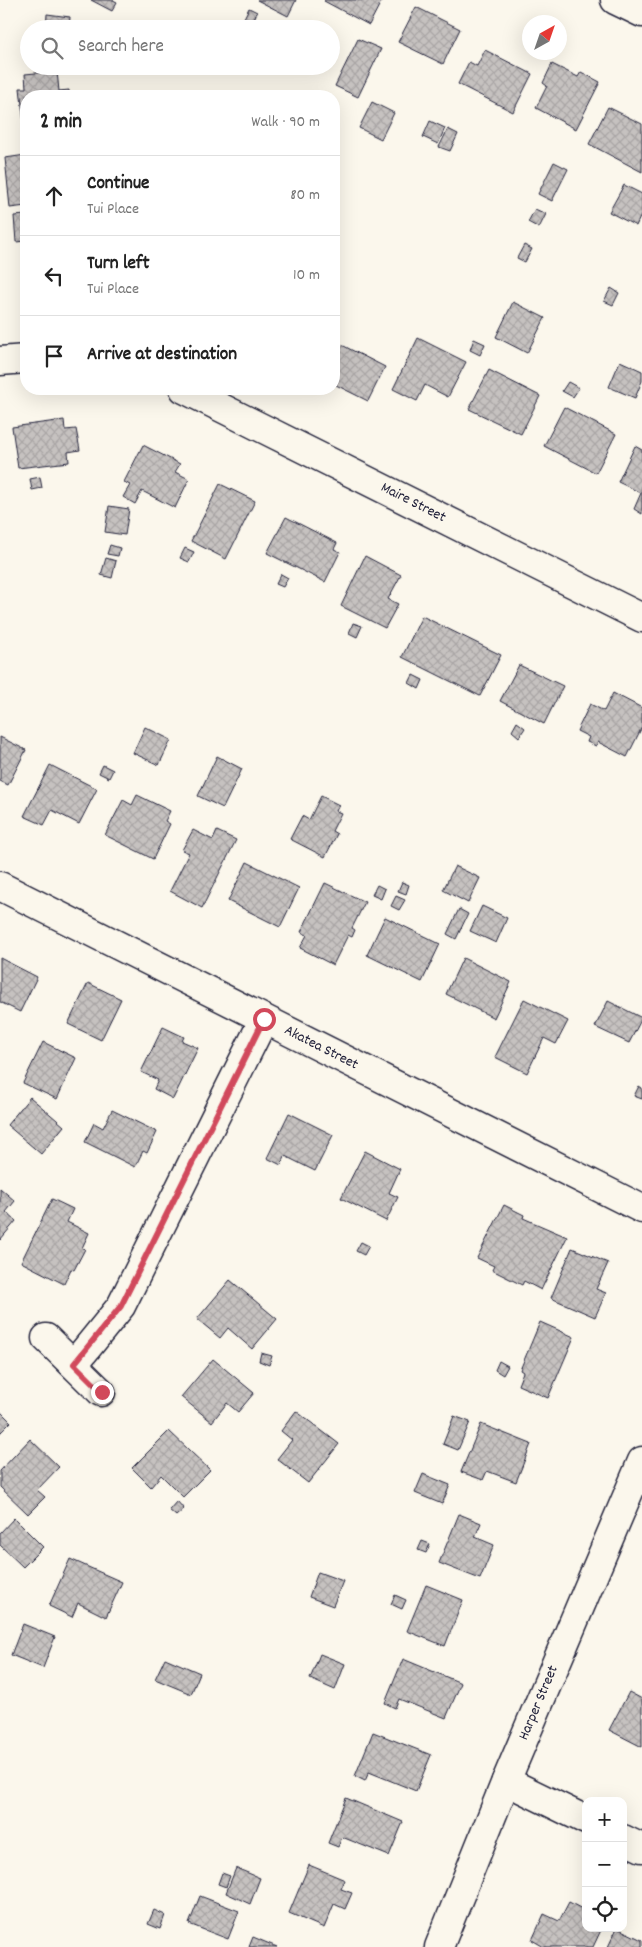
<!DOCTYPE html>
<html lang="en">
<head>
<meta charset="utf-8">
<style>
  :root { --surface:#fff; --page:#f2f2f2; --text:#222; --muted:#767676; --line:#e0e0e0 }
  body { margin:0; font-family:Dekko,sans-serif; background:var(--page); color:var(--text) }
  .controls { position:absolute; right:15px; bottom:15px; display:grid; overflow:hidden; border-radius:10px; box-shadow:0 5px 20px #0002 }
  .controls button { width:45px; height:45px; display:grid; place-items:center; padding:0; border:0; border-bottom:1px solid var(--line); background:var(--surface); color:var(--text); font:25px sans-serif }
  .compass { position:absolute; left:522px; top:15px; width:45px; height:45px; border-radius:50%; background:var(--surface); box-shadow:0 5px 20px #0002; rotate:40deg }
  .stop { position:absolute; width:15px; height:15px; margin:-11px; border:4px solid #d1495b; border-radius:50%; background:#fff }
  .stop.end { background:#d1495b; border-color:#fff; box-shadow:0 1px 5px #0008 }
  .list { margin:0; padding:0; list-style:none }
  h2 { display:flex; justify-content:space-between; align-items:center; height:65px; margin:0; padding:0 20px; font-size:21px }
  h2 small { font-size:16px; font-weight:400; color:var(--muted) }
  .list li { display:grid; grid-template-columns:32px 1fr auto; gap:15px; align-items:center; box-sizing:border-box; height:80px; padding:0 20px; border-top:1px solid var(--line) }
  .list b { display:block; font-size:19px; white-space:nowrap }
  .list p { margin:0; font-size:16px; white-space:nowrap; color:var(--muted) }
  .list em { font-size:16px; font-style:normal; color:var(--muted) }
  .icon { flex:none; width:28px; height:28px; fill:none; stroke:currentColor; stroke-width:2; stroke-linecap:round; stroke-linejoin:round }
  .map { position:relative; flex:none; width:642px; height:1947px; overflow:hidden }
  .search { position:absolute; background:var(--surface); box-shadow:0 5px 20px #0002; left:20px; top:20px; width:320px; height:55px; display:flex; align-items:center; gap:12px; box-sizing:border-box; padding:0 18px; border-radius:28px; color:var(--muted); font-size:19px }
  .panel { position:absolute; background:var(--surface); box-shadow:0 5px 20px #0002; left:20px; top:90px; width:320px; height:305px; border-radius:20px }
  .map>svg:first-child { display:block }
  .building { fill:url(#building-cross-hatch); stroke:#22223b }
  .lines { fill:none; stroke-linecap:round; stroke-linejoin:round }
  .street-casing { stroke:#22223b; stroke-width:31 }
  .secondary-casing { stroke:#22223b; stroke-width:31 }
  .street { stroke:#fbf7ec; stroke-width:28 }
  .secondary { stroke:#fbf7ec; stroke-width:28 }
  .route { stroke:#d1495b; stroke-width:6 }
  .labels { text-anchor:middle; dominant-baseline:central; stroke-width:5; stroke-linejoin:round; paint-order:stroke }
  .street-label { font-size:15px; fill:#22223b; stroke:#fbf7ec }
</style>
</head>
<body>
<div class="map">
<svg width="642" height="1947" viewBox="0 0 642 1947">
  <defs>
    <pattern id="building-cross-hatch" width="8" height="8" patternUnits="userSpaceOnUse" patternTransform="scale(1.25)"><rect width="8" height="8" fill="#c6c2c0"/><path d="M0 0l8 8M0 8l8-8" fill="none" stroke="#aaa6a6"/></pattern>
  </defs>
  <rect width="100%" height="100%" fill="#fbf7ec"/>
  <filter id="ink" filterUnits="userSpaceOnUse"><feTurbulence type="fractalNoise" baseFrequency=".02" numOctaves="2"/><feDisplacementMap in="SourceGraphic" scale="10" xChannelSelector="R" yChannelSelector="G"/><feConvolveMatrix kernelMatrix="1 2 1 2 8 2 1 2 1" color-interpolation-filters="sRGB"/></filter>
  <g filter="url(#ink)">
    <g class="building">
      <polygon points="91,0 113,0 117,2 112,11"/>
      <polygon points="257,0 296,0 288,16"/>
      <polygon points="325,0 382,0 369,25 324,1"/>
      <polygon points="416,7 460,29 443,64 398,42"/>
      <polygon points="249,8 257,12 253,22 244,18"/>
      <polygon points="47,14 70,17 69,29 46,29"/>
      <polygon points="358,39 381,49 358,97 335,86"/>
      <polygon points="485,50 532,74 513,112 458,84 469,62 477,66"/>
      <polygon points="552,64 578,77 581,72 600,82 576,129 536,108 547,86 543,83"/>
      <polygon points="57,71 59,91 69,90 69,96 26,96 26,123 24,124 20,88 26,88 25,74"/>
      <polygon points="372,102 394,113 381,139 359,128"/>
      <polygon points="608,107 642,124 642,172 589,144"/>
      <polygon points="430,121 445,128 438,144 423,137"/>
      <polygon points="448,129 458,134 450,151 439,147"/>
      <polygon points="26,155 26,206 10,208 5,158"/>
      <polygon points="554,162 568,169 552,201 538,194"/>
      <polygon points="624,185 642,194 642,213 636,226 609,212"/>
      <polygon points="535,209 546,214 539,228 528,222"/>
      <polygon points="26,215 26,241 16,242 14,216"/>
      <polygon points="524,245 532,249 525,262 517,258"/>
      <polygon points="611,288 619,293 613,305 604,301"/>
      <polygon points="513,302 545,318 527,353 496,337"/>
      <polygon points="418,338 466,362 448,397 425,385 417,401 393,389"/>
      <polygon points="474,339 485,344 480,355 470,350"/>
      <polygon points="334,341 385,367 368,401 334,384"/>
      <polygon points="620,361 642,371 642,381 635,398 609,387"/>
      <polygon points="489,370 540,396 521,434 469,409"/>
      <polygon points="568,382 579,388 573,397 562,391"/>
      <polygon points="564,407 616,434 596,473 544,446"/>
      <polygon points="64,420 65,430 76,429 80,450 68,452 69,462 18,468 12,427"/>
      <polygon points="143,445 180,464 175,472 189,479 175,508 142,491 135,504 123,497 130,485 124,482"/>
      <polygon points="635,446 642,450 642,514 634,509 641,493 618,482"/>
      <polygon points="40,477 42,488 32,490 30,479"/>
      <polygon points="220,484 255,501 226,559 191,541"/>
      <polygon points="109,506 129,509 125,535 105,532"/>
      <polygon points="286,517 337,543 334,549 340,552 325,582 267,553"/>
      <polygon points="110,545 120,548 118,556 107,554"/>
      <polygon points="185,548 194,552 189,562 180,558"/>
      <polygon points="365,556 401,575 388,599 398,604 385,628 341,606"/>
      <polygon points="106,558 116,561 112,578 101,575"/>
      <polygon points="281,574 288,578 283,587 276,584"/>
      <polygon points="422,616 501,655 480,696 402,657"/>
      <polygon points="353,623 362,626 357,637 349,633"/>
      <polygon points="519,665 563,686 544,724 500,701"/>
      <polygon points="413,675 423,680 419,689 409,683"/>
      <polygon points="613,693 642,708 642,727 627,757 598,742 596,746 587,742 589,737 577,731 590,704 604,711"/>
      <polygon points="517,722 525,728 519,737 512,731"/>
      <polygon points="145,727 171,740 159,765 133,753"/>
      <polygon points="0,737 26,750 8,785 0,781"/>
      <polygon points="217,756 242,769 223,808 198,796"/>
      <polygon points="50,765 97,789 79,824 52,810 44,825 24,816"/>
      <polygon points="103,765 113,770 109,778 99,773"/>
      <polygon points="137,795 170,811 165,821 170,824 153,859 105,835 123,800 132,805"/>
      <polygon points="321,796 339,805 336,811 341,813 332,831 337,834 325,857 290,839 302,816 309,820"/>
      <polygon points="193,830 213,840 217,831 236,840 202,908 170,891 189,853 182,850"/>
      <polygon points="247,862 299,888 280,927 228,901"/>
      <polygon points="455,866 480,878 468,903 443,890"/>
      <polygon points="402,882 409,885 406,894 398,891"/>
      <polygon points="325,883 365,902 352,928 355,930 352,937 348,935 333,965 300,948 307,935 301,932"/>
      <polygon points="377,885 385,889 381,899 372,895"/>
      <polygon points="396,896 405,900 399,910 391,906"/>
      <polygon points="482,906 507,918 496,943 470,931"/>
      <polygon points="459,909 468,914 456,939 447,934"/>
      <polygon points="385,917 440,944 422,982 367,955"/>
      <polygon points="0,958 37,977 20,1012 0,1002"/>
      <polygon points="463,958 511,982 494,1018 446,994"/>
      <polygon points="88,983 121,999 101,1040 68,1024"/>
      <polygon points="524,999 568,1021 556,1044 544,1038 527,1073 495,1057"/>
      <polygon points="608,1001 642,1018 629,1043 595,1027"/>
      <polygon points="163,1027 184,1037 182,1041 198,1048 173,1099 154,1089 158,1080 141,1072"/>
      <polygon points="43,1042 76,1058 57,1099 23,1083"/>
      <polygon points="639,1086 642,1088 642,1099 634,1096"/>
      <polygon points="30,1097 64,1126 41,1154 7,1125"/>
      <polygon points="112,1110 157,1132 147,1153 143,1151 135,1167 85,1142 94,1123 103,1128"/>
      <polygon points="289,1113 333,1135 315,1171 285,1156 281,1165 267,1158"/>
      <polygon points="365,1151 400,1169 389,1193 398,1197 386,1221 341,1198"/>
      <polygon points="0,1188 15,1201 6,1212 16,1221 0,1240"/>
      <polygon points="52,1199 73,1209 67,1222 89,1233 82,1248 85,1249 74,1270 71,1269 64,1284 21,1262"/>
      <polygon points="504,1205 524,1215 523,1218 567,1237 541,1290 524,1281 522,1285 492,1270 494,1266 477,1258"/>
      <polygon points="361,1242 369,1246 364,1255 356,1251"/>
      <polygon points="572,1248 608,1263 596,1289 606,1293 595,1317 551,1298"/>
      <polygon points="230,1280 277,1319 252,1349 228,1328 220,1338 197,1319"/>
      <polygon points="540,1322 574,1337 548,1398 518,1385 523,1372 520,1370"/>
      <polygon points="261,1353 272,1356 269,1365 259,1361"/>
      <polygon points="213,1359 254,1393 238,1412 227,1403 212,1422 181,1397"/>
      <polygon points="499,1361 508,1366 503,1375 495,1370"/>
      <polygon points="0,1411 11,1422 0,1433"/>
      <polygon points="296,1411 339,1444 308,1483 277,1459 292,1440 281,1431"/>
      <polygon points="454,1416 470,1422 458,1450 443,1444"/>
      <polygon points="481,1424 531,1444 516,1482 487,1471 483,1480 461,1472"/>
      <polygon points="169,1431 210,1470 183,1497 161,1475 151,1487 132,1468"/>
      <polygon points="30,1439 59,1467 37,1490 45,1497 28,1514 0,1487 0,1471"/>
      <polygon points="423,1474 450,1485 442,1504 415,1493"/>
      <polygon points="177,1501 184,1509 176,1516 169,1510"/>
      <polygon points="459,1514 481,1523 475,1537 494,1545 480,1579 439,1563"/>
      <polygon points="14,1518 43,1547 23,1567 0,1545 0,1533"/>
      <polygon points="422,1541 430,1544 426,1553 418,1550"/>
      <polygon points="70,1559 122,1582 106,1617 78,1603 72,1617 49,1606"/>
      <polygon points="318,1572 343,1581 333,1606 309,1597"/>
      <polygon points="426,1585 463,1600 445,1646 407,1631"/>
      <polygon points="395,1595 406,1600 402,1609 391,1604"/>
      <polygon points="23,1624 55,1637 43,1668 11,1655"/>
      <polygon points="320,1654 345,1664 335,1690 310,1679"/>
      <polygon points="165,1658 200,1673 191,1694 155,1679"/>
      <polygon points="403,1659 461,1683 446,1718 399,1699 395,1708 385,1703"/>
      <polygon points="629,1692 642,1699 642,1747 609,1730"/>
      <polygon points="373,1732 431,1755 416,1791 369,1772 365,1781 355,1776"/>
      <polygon points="346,1798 403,1822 389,1856 342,1837 338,1847 328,1843"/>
      <polygon points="309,1865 345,1880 341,1889 352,1893 345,1909 334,1904 324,1928 289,1913"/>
      <polygon points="236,1868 260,1878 250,1904 226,1893"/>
      <polygon points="222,1873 230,1876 226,1887 218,1884"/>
      <polygon points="200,1896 239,1911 228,1939 189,1924"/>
      <polygon points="569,1902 586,1911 586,1928 602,1928 593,1947 544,1947 532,1940 544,1914 559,1921"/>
      <polygon points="154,1910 165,1915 160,1929 148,1924"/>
      <polygon points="617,1928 642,1940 642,1947 608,1947"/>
      <polygon points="253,1937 277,1947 249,1947"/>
    </g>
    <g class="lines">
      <g class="street-casing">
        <g id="street">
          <polyline points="0,361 26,359"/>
          <polyline points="184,389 642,618"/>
          <polyline points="0,886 642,1209"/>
          <polyline points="46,1338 101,1392"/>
          <polyline points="74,1364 121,1306 264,1019"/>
          <polyline points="506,1781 586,1820"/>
          <polyline points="623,1839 642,1848"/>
          <polyline points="439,1947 506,1781 642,1461"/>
        </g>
      </g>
      <g class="secondary-casing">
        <polyline id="secondary" points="615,0 642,13"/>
      </g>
      <use href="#street" class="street"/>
      <use href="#secondary" class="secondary"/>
    </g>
  </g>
  <g class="lines" filter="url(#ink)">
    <polyline class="route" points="102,1392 74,1364 121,1306 264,1019"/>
  </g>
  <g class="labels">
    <g class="street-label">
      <text transform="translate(413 503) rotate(27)">Maire Street</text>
      <text transform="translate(321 1048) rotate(27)">Akatea Street</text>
      <text transform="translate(539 1703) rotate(-67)">Harper Street</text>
    </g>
  </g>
</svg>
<div class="controls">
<button>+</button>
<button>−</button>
<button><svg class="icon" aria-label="locate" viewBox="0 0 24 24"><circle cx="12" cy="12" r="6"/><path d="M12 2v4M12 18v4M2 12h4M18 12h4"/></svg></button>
</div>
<svg class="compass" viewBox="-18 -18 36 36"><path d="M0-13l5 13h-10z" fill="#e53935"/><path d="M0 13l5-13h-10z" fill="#767676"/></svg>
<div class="stop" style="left:264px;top:1019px"></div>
<div class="stop end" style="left:102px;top:1392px"></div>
<div class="search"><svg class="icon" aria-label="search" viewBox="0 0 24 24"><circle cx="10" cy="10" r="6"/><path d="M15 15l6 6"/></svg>Search here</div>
<section class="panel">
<h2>2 min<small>Walk · 90 m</small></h2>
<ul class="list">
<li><svg class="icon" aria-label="ahead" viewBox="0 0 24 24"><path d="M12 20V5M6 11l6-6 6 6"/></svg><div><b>Continue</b><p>Tui Place</p></div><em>80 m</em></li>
<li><svg class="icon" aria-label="left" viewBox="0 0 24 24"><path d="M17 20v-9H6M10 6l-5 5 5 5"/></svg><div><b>Turn left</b><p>Tui Place</p></div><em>10 m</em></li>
<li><svg class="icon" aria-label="arrive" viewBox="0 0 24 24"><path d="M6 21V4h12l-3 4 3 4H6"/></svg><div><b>Arrive at destination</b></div></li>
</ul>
</section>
</div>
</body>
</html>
